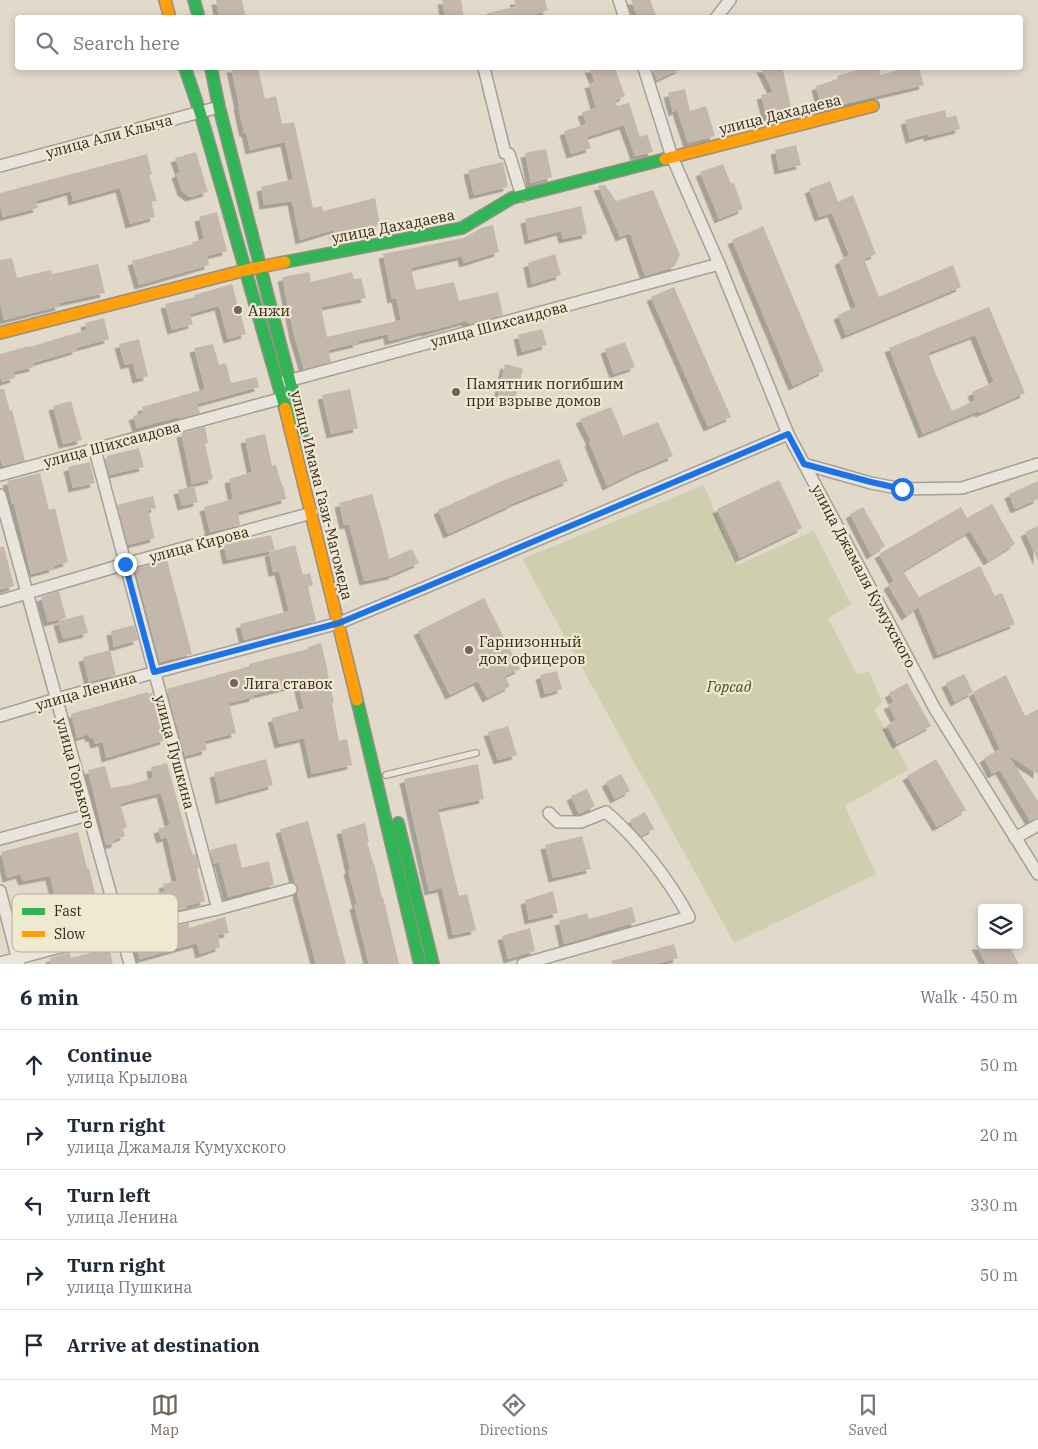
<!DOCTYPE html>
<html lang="en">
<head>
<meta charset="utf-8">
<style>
  :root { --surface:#fff; --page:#f6f6f7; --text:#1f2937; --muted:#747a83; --line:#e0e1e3; --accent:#70665b }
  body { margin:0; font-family:"IBM Plex Serif",serif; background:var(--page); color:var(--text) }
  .controls { position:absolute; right:15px; bottom:15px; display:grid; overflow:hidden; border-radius:5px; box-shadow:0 2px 8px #0003 }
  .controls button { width:45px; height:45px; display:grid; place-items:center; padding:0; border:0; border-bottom:1px solid var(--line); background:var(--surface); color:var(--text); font:25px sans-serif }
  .stop { position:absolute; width:15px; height:15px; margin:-11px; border:4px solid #1a73e8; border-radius:50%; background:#fff }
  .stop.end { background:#1a73e8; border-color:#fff; box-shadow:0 1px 5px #0008 }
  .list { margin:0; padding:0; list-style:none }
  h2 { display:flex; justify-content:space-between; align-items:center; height:65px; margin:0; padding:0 20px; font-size:21px }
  h2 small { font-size:16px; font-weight:400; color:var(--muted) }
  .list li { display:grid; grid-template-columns:32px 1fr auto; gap:15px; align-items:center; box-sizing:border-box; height:70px; padding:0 20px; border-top:1px solid var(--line) }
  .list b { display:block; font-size:19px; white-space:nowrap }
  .list p { margin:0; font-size:16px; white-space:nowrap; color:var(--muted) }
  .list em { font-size:16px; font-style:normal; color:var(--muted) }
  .icon { flex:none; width:28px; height:28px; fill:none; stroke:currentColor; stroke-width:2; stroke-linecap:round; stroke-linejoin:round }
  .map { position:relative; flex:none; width:1038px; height:964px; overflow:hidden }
  .search { position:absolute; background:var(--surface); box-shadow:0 2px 8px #0003; left:15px; right:15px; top:15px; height:55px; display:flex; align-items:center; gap:12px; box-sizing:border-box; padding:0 18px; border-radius:5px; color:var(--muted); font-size:19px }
  .sheet { height:415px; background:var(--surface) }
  nav { display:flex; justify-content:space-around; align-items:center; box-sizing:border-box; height:70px; border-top:1px solid var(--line); background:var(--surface); font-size:14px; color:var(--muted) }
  nav a { display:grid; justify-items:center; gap:2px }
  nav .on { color:var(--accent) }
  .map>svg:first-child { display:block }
  .green { fill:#cfcfaf }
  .building { fill:#c4b8ac; fill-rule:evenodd; filter:url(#shadow) }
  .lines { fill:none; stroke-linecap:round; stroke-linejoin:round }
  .lane-casing { stroke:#a69f95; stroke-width:8 }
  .street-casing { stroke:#a69f95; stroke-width:14 }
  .fast-casing { stroke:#958f85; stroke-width:14 }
  .slow-casing { stroke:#958f85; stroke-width:14 }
  .lane { stroke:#eae5dc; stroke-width:5.5 }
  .street { stroke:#eae5dc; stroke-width:11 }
  .fast { stroke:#30b455; stroke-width:11 }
  .slow { stroke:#ff9f0a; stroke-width:11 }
  .route { stroke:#1a73e8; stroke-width:6 }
  .poi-dot { fill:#70665b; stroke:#f1e8d2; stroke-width:2 }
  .labels { text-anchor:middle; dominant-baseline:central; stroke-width:4.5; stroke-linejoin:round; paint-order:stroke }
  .street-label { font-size:15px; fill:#33281e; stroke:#f1e8d2 }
  .poi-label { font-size:15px; fill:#33281e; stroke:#f1e8d2; text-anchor:start }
  .park-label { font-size:15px; font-style:italic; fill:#444d27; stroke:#f1e8d2 }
  .key { fill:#f1e8d2; stroke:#b8ae9c; stroke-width:1 }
  .key-label { font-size:14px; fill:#33281e }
</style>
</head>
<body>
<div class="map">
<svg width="1038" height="964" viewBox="0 0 1038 964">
  <defs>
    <filter id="shadow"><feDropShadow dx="-4.5" dy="4.5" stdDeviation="0" flood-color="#0004"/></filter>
  </defs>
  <rect width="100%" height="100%" fill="#e1dacb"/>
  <polygon class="green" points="704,485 737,565 814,531 851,604 828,618 857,674 869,671 882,702 874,710 909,769 845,806 876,874 734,943 522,559"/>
  <g class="building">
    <polygon points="216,0 242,0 246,18 219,18"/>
    <polygon points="442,0 461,0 464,18 445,18"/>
    <polygon points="514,0 545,0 548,10 525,18 486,18 486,14 516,6"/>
    <polygon points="631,0 650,0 656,15 650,18 638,18"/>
    <polygon points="231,68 258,68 265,99 276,96 282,124 294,122 313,208 322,206 323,211 375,198 380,225 334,235 333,230 300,240 292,201 264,205 261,187 293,179 285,142 250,150 246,132 244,133 238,105 239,105"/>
    <polygon points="589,68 615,68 625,96 615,101 617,106 629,103 640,137 647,134 653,152 635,156 624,125 587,137 591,148 571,154 564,131 586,124 582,112 596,108 589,84 595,82"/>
    <polygon points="652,68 682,68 657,80"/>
    <polygon points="761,68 781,68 784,74 793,116 768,122 761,95 773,92"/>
    <polygon points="860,68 879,68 880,75 907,68 919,68 924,85 822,109 816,86 838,79 837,76 861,69"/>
    <polygon points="685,89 690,111 706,106 715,136 688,143 677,110 673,112 668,93"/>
    <polygon points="945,110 947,118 956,115 960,129 928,137 928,134 910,139 905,120"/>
    <polygon points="796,145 801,165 779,170 775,150"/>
    <polygon points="546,149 552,177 531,183 525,153"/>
    <polygon points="196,152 208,192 190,197 182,191 176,174 180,172 175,158"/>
    <polygon points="147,154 152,174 149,175 157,201 151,202 155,217 130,224 120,188 73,201 71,191 36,201 38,208 3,217 0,205 0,193"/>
    <polygon points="503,162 508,187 474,195 468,170"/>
    <polygon points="723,164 731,184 734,183 743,209 719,219 700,172"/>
    <polygon points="830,181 838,202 853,195 876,254 864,259 879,297 953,265 961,287 846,335 838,315 856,307 839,261 849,255 832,213 819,217 809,189"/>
    <polygon points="605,185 616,201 653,190 680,255 674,267 645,276 630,233 620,237 598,186"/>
    <polygon points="581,206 587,234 563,239 561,231 529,240 525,219"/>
    <polygon points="217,212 227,251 207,256 209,265 139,285 132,261 193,244 192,242 204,239 199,217"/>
    <polygon points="493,225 499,252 464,263 462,256 411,268 416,290 454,282 459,301 498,292 503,315 471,324 465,321 426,332 426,331 389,341 388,334 357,341 358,343 328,350 331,362 304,369 294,335 282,277 309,272 311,282 352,272 354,279 361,278 366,298 321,307 327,337 401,320 396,298 392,299 383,254 464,238 481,228"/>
    <polygon points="763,226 824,371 793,386 732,240"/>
    <polygon points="555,254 561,275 532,284 528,263"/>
    <polygon points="12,258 17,278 51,270 52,274 98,264 105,293 59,303 60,306 4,320 0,302 0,260"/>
    <polygon points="232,284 246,334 228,339 219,306 190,314 193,324 172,330 165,304 195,297 194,295"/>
    <polygon points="674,287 731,417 708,427 651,297"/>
    <path d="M989 307 1025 393 980 413 979 411 923 434 889 348ZM975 335 994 382 972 392 975 400 952 411 934 370 928 353Z"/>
    <polygon points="104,318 109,339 76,348 77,350 33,363 34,367 13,372 15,378 2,382 0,375 0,354 29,346 29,347 87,330 85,323"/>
    <polygon points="542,329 547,345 522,352 518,335"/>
    <polygon points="139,339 148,376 137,379 133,363 125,365 119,344"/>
    <polygon points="625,342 635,367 614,374 605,349"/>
    <polygon points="213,344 219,365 226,363 231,383 257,377 259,387 197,404 200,413 178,419 178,417 137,428 133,416 143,413 142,407 205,389 194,348"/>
    <polygon points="505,364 523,369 515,399 498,395"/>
    <polygon points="0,389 4,389 10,411 12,410 25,461 3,466 0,458"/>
    <polygon points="350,389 358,428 331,434 322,395"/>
    <polygon points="71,401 82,440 63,444 53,406"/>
    <polygon points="611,407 623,436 658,422 673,456 637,471 607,486 589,442 591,441 580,419"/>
    <polygon points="205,427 208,443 205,444 213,479 192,484 181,433"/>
    <polygon points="265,434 272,466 276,465 282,486 283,485 286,499 238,512 240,525 210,532 204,507 233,499 229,479 252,472 245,439"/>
    <polygon points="139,448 144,467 109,475 105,459 107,458 107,456"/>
    <polygon points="559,459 568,481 511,504 511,505 448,534 438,510 502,481"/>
    <polygon points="90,462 95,483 73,488 68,467"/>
    <polygon points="40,473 49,510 55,508 68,562 53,566 54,568 31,574 14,504 12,504 7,481"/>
    <polygon points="779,480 802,528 740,558 717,509"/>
    <polygon points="1038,481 1038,499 1015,509 1009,494"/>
    <polygon points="194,486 198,502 182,506 178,490"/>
    <polygon points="372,494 382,529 389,559 412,549 419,563 393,574 393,575 364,581 349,524 344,525 339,503"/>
    <polygon points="153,496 156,508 148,510 155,538 128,545 117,505"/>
    <polygon points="992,504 1015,544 988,561 970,531 903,571 919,597 980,566 995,596 1002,593 1015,624 938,655 918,607 906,616 888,585 894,581 879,554 961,507 967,518"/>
    <polygon points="863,507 885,546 871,555 850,514"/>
    <polygon points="1038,526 1038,561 1025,532"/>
    <polygon points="271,535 275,550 227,560 224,545 243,540 243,541"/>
    <polygon points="295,545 303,575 310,573 313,585 308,587 316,621 244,640 240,624 289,611 279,571 273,572 269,552"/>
    <polygon points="0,547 4,547 14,586 0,590"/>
    <polygon points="167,560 192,654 160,662 135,569"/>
    <polygon points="59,591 66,618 48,622 41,597"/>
    <polygon points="484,598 520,669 505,676 510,686 487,698 478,681 450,695 418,631"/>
    <polygon points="83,615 88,633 63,639 58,621"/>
    <polygon points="134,625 138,640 114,647 111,631"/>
    <polygon points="321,643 328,671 327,671 334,703 332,703 339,741 347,739 352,765 312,774 304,738 279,744 272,718 304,709 298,684 254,695 254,697 229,703 236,733 205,741 207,750 185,756 167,689 250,666 249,664 308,649 308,647"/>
    <polygon points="110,650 116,675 89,682 83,657"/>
    <polygon points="557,671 562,689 545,694 540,675"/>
    <polygon points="964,674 973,692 955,702 946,683"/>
    <polygon points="1006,675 1025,716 1038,709 1038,774 1008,755 1038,801 1038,817 1030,821 1000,770 992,774 984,758 1000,749 973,692"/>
    <polygon points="907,683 931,726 897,744 887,725 896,720 888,705 894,702 889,693"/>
    <polygon points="148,692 148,694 152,693 165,740 106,758 103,742 95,744 93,737 90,738 89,734 77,738 71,714"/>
    <polygon points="508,726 517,755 498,760 488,732"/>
    <polygon points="266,759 273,785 220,800 214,773"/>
    <polygon points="936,759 966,810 937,827 907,776"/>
    <polygon points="167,763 190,847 193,855 196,854 199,868 197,869 205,901 186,906 187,908 128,921 124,904 158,895 157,893 165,891 163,884 177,881 167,837 161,839 158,829 170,825 161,793 132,800 120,804 127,827 123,829 125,836 116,839 116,843 106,845 88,770 105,766 111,788 129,785 153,778 151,767"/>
    <polygon points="478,764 484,799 438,809 459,896 467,894 476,930 453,935 442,888 429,891 404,779"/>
    <polygon points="621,774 630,791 615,799 606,782"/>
    <polygon points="587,789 595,806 579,814 571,796"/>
    <polygon points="645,812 654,829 641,836 634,829 630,820"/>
    <polygon points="308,821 346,964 316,964 297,893 298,888 295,883 280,829"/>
    <polygon points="365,823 369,842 367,842 373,863 374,863 382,898 383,897 399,964 369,964 354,905 357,904 348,870 350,869 341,830"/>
    <polygon points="78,832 87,868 89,868 96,897 98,897 106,927 23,949 18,930 60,918 50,876 23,881 20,874 7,878 1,852"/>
    <polygon points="582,836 591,869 553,878 545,845"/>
    <polygon points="236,843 242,868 269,861 274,885 228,897 219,862 214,864 210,850"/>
    <polygon points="553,891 558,913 529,920 525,900"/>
    <polygon points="632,907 636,922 592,935 593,936 564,944 559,921 587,913 589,919"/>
    <polygon points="225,917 229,933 218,935 220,947 200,954 197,943 140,959 133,936 189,923 189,928"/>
    <polygon points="530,928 535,951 508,959 502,936"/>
    <polygon points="674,944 678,958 656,964 612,964 611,961"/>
    <polygon points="976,945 1009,945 1019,964 986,964"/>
    <polygon points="109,948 113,964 51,964 50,958 70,952 71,958"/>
  </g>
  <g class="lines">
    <g class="lane-casing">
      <polyline id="lane" points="386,775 476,753"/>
    </g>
    <g class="street-casing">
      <g id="street">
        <polyline points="619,0 625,18"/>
        <polyline points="716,18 730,0"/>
        <polyline points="484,68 505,153 509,154 522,196"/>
        <polyline points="644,68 672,157 719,264 788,434 935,709 1038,874"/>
        <polyline points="0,166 219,107"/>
        <polyline points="284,382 719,264"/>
        <polyline points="95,450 218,909"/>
        <polyline points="804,464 871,483 902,489 962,488 1038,464"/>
        <polyline points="0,475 283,398"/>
        <polyline points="0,495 130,964"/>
        <polyline points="0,601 125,564 312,513"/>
        <polyline points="0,716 56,699 339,623 426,587 788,434"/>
        <polyline points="1015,838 1038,825"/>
        <polyline points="0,839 88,815"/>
        <polyline points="0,891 19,964"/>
        <polyline points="0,963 120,931 218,909 291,889"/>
        <path d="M523 964 689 917C670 881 637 838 606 812L581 822H558L549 813"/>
      </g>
    </g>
    <g class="fast-casing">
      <g id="fast">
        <polyline points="194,0 199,18"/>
        <polyline points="185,68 200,112 285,408"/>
        <polyline points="211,68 219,107 303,432"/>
        <polyline points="285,262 462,228 512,198 665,159"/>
        <polyline points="357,700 420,964"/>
        <polyline points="398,823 433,964"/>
      </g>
    </g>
    <g class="slow-casing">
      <g id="slow">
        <polyline points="165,0 170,18"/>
        <polyline points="665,159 873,106"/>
        <polyline points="0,333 246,270 285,262"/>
        <polyline points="285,408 357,700"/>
      </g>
    </g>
    <use href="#lane" class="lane"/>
    <use href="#street" class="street"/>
    <use href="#fast" class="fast"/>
    <use href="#slow" class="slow"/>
  </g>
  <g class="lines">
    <polyline class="route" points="125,564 154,672 339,623 426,587 788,434 804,464 871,482 902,489"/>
  </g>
  <g class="poi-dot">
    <circle cx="238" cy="310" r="5"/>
    <circle cx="456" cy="392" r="5"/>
    <circle cx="469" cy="650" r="5"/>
    <circle cx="234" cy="683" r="5"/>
  </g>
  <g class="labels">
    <g class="street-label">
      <text transform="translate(780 114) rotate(-14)">улица Дахадаева</text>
      <text transform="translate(109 136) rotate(-15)">улица Али Клыча</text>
      <text transform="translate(393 226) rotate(-11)">улица Дахадаева</text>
      <text transform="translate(499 324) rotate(-15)">улица Шихсаидова</text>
      <text transform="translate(112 444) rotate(-15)">улица Шихсаидова</text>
      <text transform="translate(322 495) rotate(76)">улица Имама Гази-Магомеда</text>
      <text transform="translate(199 544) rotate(-15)">улица Кирова</text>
      <text transform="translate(864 576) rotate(62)">улица Джамаля Кумухского</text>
      <text transform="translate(86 691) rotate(-16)">улица Ленина</text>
      <text transform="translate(175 752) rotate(75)">улица Пушкина</text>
      <text transform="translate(76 773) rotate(75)">улица Горького</text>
    </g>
    <g class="poi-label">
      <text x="248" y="310">Анжи</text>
      <text x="466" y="383">Памятник погибшим<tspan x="466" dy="17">при взрыве домов</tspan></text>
      <text x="479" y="641">Гарнизонный<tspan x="479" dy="17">дом офицеров</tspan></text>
      <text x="244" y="683">Лига ставок</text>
    </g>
    <g class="park-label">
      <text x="729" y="686">Горсад</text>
    </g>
  </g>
  <rect x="12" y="894" width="166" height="58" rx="8" class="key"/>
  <rect x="22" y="908" width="23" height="7" fill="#30b455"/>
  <rect x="22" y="931" width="23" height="6" fill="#ff9f0a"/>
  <g class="key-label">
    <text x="54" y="916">Fast</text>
    <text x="54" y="939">Slow</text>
  </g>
</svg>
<div class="controls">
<button><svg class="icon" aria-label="layers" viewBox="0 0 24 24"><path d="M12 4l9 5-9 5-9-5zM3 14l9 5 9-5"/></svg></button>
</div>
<div class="stop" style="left:902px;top:489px"></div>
<div class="stop end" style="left:125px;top:564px"></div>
<div class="search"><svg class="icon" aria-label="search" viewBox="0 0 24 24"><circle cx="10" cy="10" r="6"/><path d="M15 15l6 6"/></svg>Search here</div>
</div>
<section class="sheet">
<h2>6 min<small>Walk · 450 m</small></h2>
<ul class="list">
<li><svg class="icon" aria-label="ahead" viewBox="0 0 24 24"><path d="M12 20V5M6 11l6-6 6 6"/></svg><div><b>Continue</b><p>улица Крылова</p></div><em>50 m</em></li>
<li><svg class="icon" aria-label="right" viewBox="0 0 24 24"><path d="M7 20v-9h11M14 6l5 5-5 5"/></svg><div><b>Turn right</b><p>улица Джамаля Кумухского</p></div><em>20 m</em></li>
<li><svg class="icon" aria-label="left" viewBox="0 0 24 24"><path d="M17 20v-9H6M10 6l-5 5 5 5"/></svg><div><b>Turn left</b><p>улица Ленина</p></div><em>330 m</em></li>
<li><svg class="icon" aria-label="right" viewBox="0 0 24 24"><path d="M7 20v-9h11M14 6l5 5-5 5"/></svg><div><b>Turn right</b><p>улица Пушкина</p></div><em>50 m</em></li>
<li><svg class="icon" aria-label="arrive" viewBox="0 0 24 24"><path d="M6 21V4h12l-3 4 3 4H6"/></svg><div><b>Arrive at destination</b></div></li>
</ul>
</section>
<nav>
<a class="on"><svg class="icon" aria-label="map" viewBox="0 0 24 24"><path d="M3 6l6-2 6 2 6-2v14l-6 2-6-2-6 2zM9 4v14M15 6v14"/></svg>Map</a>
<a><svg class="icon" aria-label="directions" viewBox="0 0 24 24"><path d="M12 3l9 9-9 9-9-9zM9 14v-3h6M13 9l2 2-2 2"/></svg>Directions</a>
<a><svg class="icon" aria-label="saved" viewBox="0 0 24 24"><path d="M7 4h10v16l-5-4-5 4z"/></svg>Saved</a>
</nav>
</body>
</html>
